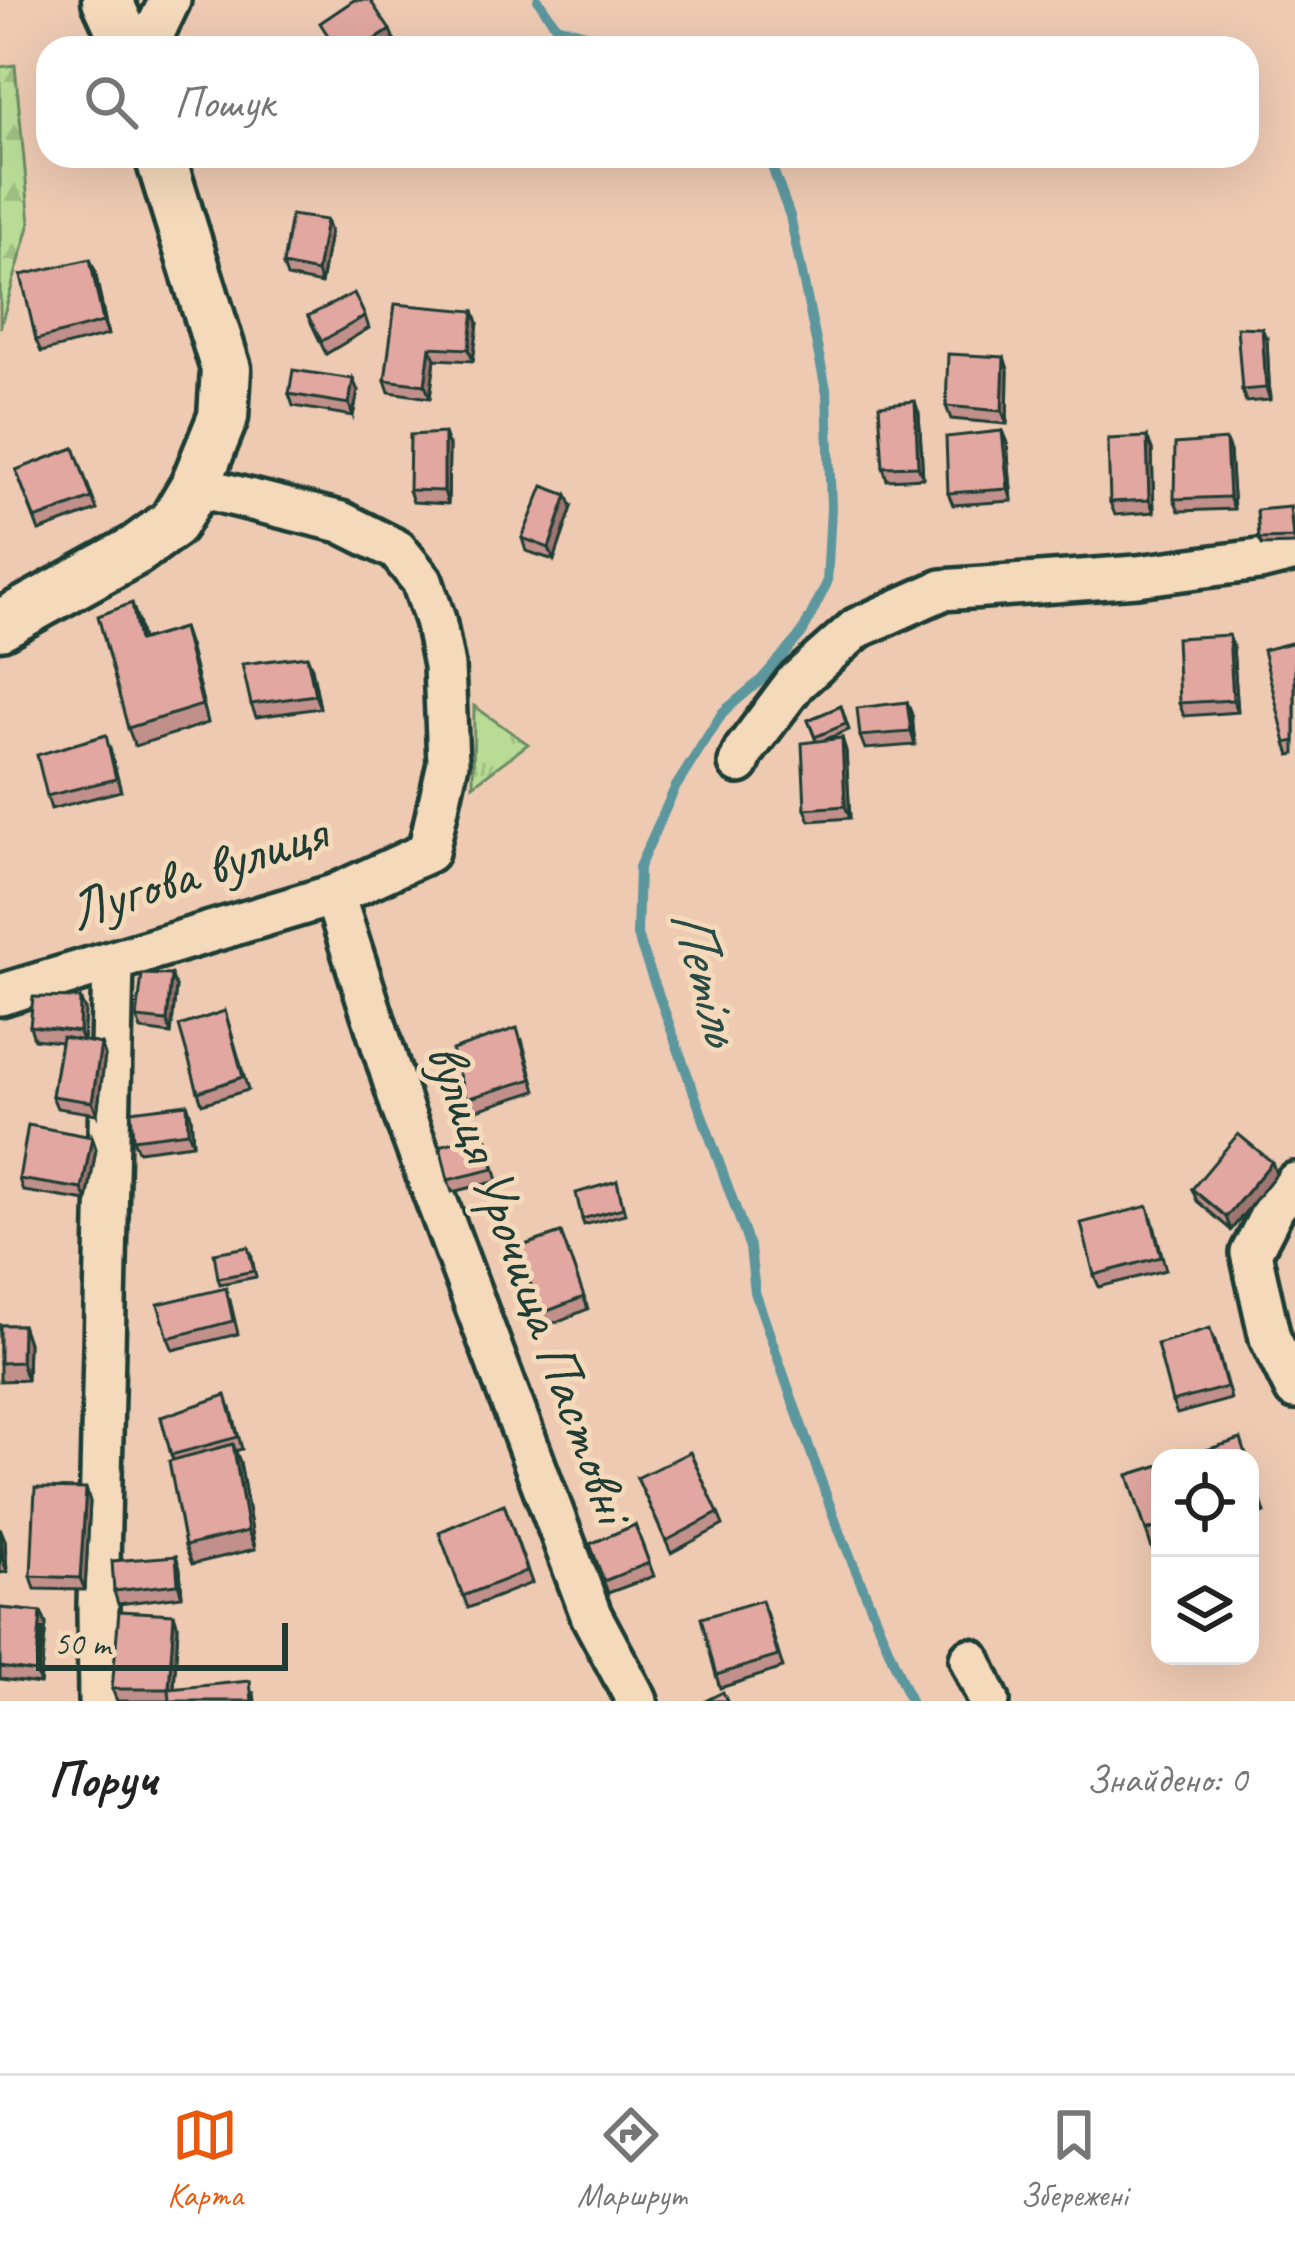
<!DOCTYPE html>
<html lang="uk">
<head>
<meta charset="utf-8">
<style>
  :root { --surface:#fff; --page:#f2f2f2; --text:#222; --muted:#767676; --line:#e0e0e0; --accent:#ea580c }
  body { margin:0; font-family:Caveat,sans-serif; background:var(--page); color:var(--text) }
  .controls { position:absolute; right:36px; bottom:36px; display:grid; overflow:hidden; border-radius:24px; box-shadow:0 12px 48px #0002 }
  .controls button { width:108px; height:108px; display:grid; place-items:center; padding:0; border:0; border-bottom:3px solid var(--line); background:var(--surface); color:var(--text); font:60px sans-serif }
  .scale { position:absolute; left:36px; bottom:30px; width:252px; box-sizing:border-box; padding-left:12px; border:6px solid #1f3d34; border-top:0; font-size:33px; line-height:42px; white-space:nowrap; color:#1f3d34; -webkit-text-stroke:9px #f4d9bb; paint-order:stroke }
  .list { margin:0; padding:0; list-style:none }
  h2 { display:flex; justify-content:space-between; align-items:center; height:156px; margin:0; padding:0 48px; font-size:51px }
  h2 small { font-size:39px; font-weight:400; color:var(--muted) }
  .icon { flex:none; width:66px; height:66px; fill:none; stroke:currentColor; stroke-width:2; stroke-linecap:round; stroke-linejoin:round }
  .map { position:relative; flex:none; width:1295px; height:1701px; overflow:hidden }
  .search { position:absolute; background:var(--surface); box-shadow:0 12px 48px #0002; left:36px; right:36px; top:36px; height:132px; display:flex; align-items:center; gap:30px; box-sizing:border-box; padding:0 42px; border-radius:36px; color:var(--muted); font-size:45px }
  .sheet { height:372px; background:var(--surface) }
  nav { display:flex; justify-content:space-around; align-items:center; box-sizing:border-box; height:168px; border-top:3px solid var(--line); background:var(--surface); font-size:33px; color:var(--muted) }
  nav a { display:grid; justify-items:center; gap:6px }
  nav .on { color:var(--accent) }
  .map>svg:first-child { display:block }
  .grass { fill:url(#grass-tufts); stroke:#6c8c65; stroke-width:3 }
  .forest { fill:url(#forest-firs); stroke:#6c8c65; stroke-width:3 }
  .lines { fill:none; stroke-linecap:round; stroke-linejoin:round }
  .stream { stroke:#5c979e; stroke-width:10 }
  .minor-casing { stroke:#1f3d34; stroke-width:48 }
  .tertiary-casing { stroke:#1f3d34; stroke-width:57 }
  .minor { stroke:#f4d9bb; stroke-width:39 }
  .tertiary { stroke:#f4d9bb; stroke-width:48 }
  .wall { fill:#c2908a; stroke:#1f3d34; stroke-width:3 }
  .shaded-wall { fill:#9e7570; stroke:#1f3d34; stroke-width:3 }
  .building { fill:#e1a7a0; stroke:#1f3d34; stroke-width:3 }
  .labels { text-anchor:middle; dominant-baseline:central; stroke-width:10; stroke-linejoin:round; paint-order:stroke }
  .street-label { font-size:57px; fill:#1f3d34; stroke:#f4d9bb }
  .water-label { font-size:60px; font-style:italic; fill:#294c46; stroke:#f4d9bb }
</style>
</head>
<body>
<div class="map">
<svg width="1295" height="1701" viewBox="0 0 1295 1701">
  <defs>
    <pattern id="grass-tufts" width="24" height="20" patternUnits="userSpaceOnUse" patternTransform="scale(3)"><rect width="24" height="20" fill="#b8dc96"/><path d="M3 7l-1-3M5 7V3M7 7l1-3M15 17l-1-3M17 17v-4M19 17l1-3" fill="none" stroke="#9ebe82"/></pattern>
    <pattern id="forest-firs" width="22" height="20" patternUnits="userSpaceOnUse" patternTransform="scale(3)"><rect width="22" height="20" fill="#b8dc96"/><path d="M5 1l3.5 6h-7zM16 11l3.5 6h-7z" fill="#9ebe82"/></pattern>
  </defs>
  <rect width="100%" height="100%" fill="#eecab3"/>
  <filter id="ink" filterUnits="userSpaceOnUse"><feTurbulence type="fractalNoise" baseFrequency=".00833" numOctaves="2"/><feDisplacementMap in="SourceGraphic" scale="24" xChannelSelector="R" yChannelSelector="G"/><feConvolveMatrix kernelMatrix="1 2 1 2 8 2 1 2 1" color-interpolation-filters="sRGB"/></filter>
  <g filter="url(#ink)">
    <polygon class="grass" points="474,706 528,744 473,785"/>
    <polygon class="forest" points="15,65 30,223 0,328 0,67"/>
    <g class="lines">
      <g class="stream">
        <polyline points="538,0 556,26 639,48"/>
        <polyline points="768,156 790,216 827,394 831,508 827,583 802,633 761,680 723,712 675,788 639,867 637,935 750,1248 755,1292 792,1399 835,1520 910,1701"/>
      </g>
      <g class="minor-casing">
        <g id="minor">
          <polyline points="147,48 170,0"/>
          <polyline points="739,763 744,751 795,683 857,628 942,590 1137,576 1259,560 1295,551"/>
          <polyline points="334,895 403,1111 591,1615 637,1701"/>
          <polyline points="0,995 334,895 428,852 448,763 444,666 435,620 422,581 397,550 341,522 195,486"/>
          <polyline points="1295,1183 1275,1206 1251,1253 1270,1338 1295,1389"/>
          <polyline points="970,1659 989,1701"/>
          <polyline points="99,1701 98,1607 113,962"/>
        </g>
      </g>
      <g class="tertiary-casing">
        <g id="tertiary">
          <polyline points="107,0 129,48"/>
          <polyline points="0,625 136,550 173,523 195,486 223,417 226,369 160,156"/>
        </g>
      </g>
      <use href="#minor" class="minor"/>
      <use href="#tertiary" class="tertiary"/>
    </g>
    <g class="wall">
      <polygon points="330,232 321,284 287,277 283,265"/>
      <polygon points="95,271 108,335 41,352 36,340"/>
      <polygon points="474,311 478,323 473,361 435,359 430,398 389,392 385,380"/>
      <polygon points="308,316 365,316 369,328 326,354"/>
      <polygon points="1267,340 1270,400 1246,402 1242,390"/>
      <polygon points="1004,357 1008,370 1007,424 951,419 946,406"/>
      <polygon points="358,391 353,416 293,406 289,394"/>
      <polygon points="919,414 923,478 887,480 883,467"/>
      <polygon points="1002,431 1007,443 1012,501 953,505 948,493"/>
      <polygon points="1147,437 1152,449 1154,512 1115,515 1110,502"/>
      <polygon points="449,446 448,504 413,502 409,490"/>
      <polygon points="74,448 97,510 39,531 16,470"/>
      <polygon points="1230,452 1234,509 1179,511 1174,499"/>
      <polygon points="572,507 554,560 526,551 522,538"/>
      <polygon points="1290,507 1295,544 1262,545 1259,539"/>
      <polygon points="138,621 142,640 183,628 189,646 208,723 135,746 128,728"/>
      <polygon points="1295,642 1295,754 1290,755 1286,743"/>
      <polygon points="1233,647 1238,712 1184,716 1179,703"/>
      <polygon points="312,668 320,708 256,717 251,704"/>
      <polygon points="907,702 912,715 915,745 865,749 860,736"/>
      <polygon points="841,706 849,730 824,740 842,738 846,751 850,818 810,821 805,809 816,741 808,720"/>
      <polygon points="110,748 121,791 51,809 47,796"/>
      <polygon points="171,975 176,987 171,1034 141,1030 137,1018"/>
      <polygon points="85,1010 83,1041 101,1044 105,1056 97,1114 57,1108 52,1096 61,1042 34,1039 30,1026"/>
      <polygon points="225,1011 248,1090 202,1104 198,1092"/>
      <polygon points="522,1040 536,1091 471,1112 466,1099"/>
      <polygon points="187,1104 191,1116 193,1144 138,1151 133,1139"/>
      <polygon points="485,1133 498,1181 452,1192 448,1180"/>
      <polygon points="92,1137 96,1149 87,1201 23,1191 19,1179"/>
      <polygon points="1276,1174 1231,1230 1197,1201 1192,1189"/>
      <polygon points="617,1181 625,1214 584,1225 582,1219"/>
      <polygon points="1152,1218 1166,1270 1099,1287 1094,1275"/>
      <polygon points="561,1233 588,1309 544,1327 519,1247"/>
      <polygon points="251,1253 256,1277 220,1284 218,1278"/>
      <polygon points="230,1300 238,1334 173,1350 168,1338"/>
      <polygon points="0,1325 22,1325 28,1343 27,1380 0,1381"/>
      <polygon points="1215,1341 1231,1399 1177,1414 1172,1402"/>
      <polygon points="231,1408 242,1449 235,1451 240,1462 255,1549 192,1564 185,1546 173,1460 161,1417"/>
      <polygon points="1160,1465 1160,1546 1152,1549 1128,1475"/>
      <polygon points="1250,1465 1265,1513 1250,1518"/>
      <polygon points="637,1478 718,1513 723,1525 671,1553"/>
      <polygon points="86,1489 90,1502 85,1590 35,1589 31,1576"/>
      <polygon points="504,1504 532,1583 468,1608 439,1532"/>
      <polygon points="635,1525 654,1576 608,1593 590,1544"/>
      <polygon points="0,1528 5,1540 7,1572 0,1573"/>
      <polygon points="176,1556 180,1569 182,1596 118,1604 114,1591"/>
      <polygon points="0,1608 41,1612 46,1624 40,1684 0,1679"/>
      <polygon points="766,1612 783,1668 720,1688 716,1675"/>
      <polygon points="178,1627 174,1688 254,1693 255,1701 117,1701 112,1689"/>
    </g>
    <g class="shaded-wall">
      <polygon points="390,30 395,42 385,48 362,48"/>
      <polygon points="326,220 330,232 321,284 317,272"/>
      <polygon points="90,259 95,271 108,335 103,322"/>
      <polygon points="474,311 478,323 473,361 469,349"/>
      <polygon points="1262,328 1267,340 1270,400 1266,388"/>
      <polygon points="430,347 435,359 430,398 425,385"/>
      <polygon points="1004,357 1008,370 1007,424 1002,411"/>
      <polygon points="353,379 358,391 353,416 349,404"/>
      <polygon points="915,401 919,414 923,478 918,466"/>
      <polygon points="1002,431 1007,443 1012,501 1008,489"/>
      <polygon points="444,433 449,446 448,504 444,491"/>
      <polygon points="1147,437 1152,449 1154,512 1149,500"/>
      <polygon points="1226,440 1230,452 1234,509 1229,497"/>
      <polygon points="567,495 572,507 554,560 549,548"/>
      <polygon points="132,603 138,621 146,659 139,641"/>
      <polygon points="183,628 189,646 208,723 202,705"/>
      <polygon points="1229,635 1233,647 1238,712 1233,700"/>
      <polygon points="307,656 312,668 320,708 315,695"/>
      <polygon points="907,702 912,715 915,745 911,732"/>
      <polygon points="842,738 846,751 850,818 845,806"/>
      <polygon points="171,975 176,987 171,1034 167,1021"/>
      <polygon points="80,998 85,1010 83,1044 79,1032"/>
      <polygon points="101,1044 105,1056 97,1114 92,1102"/>
      <polygon points="187,1104 191,1116 193,1144 188,1132"/>
      <polygon points="92,1137 96,1149 87,1201 82,1189"/>
      <polygon points="1272,1162 1276,1174 1231,1230 1226,1217"/>
      <polygon points="22,1325 28,1343 27,1380 21,1362"/>
      <polygon points="233,1444 240,1462 255,1549 248,1531"/>
      <polygon points="86,1489 90,1502 85,1590 80,1578"/>
      <polygon points="0,1528 5,1540 7,1572 3,1560"/>
      <polygon points="176,1556 180,1569 182,1596 178,1584"/>
      <polygon points="41,1612 46,1624 40,1684 36,1672"/>
      <polygon points="174,1614 178,1627 173,1701 169,1689"/>
    </g>
    <g class="building">
      <polygon points="354,0 370,0 390,30 362,48 336,48 320,23"/>
      <polygon points="291,215 326,220 317,272 283,265"/>
      <polygon points="90,259 103,322 36,340 21,275"/>
      <polygon points="354,293 365,316 322,341 308,316"/>
      <polygon points="395,304 474,311 469,349 430,347 425,385 385,380"/>
      <polygon points="1237,327 1262,328 1266,388 1242,390"/>
      <polygon points="948,354 1004,357 1002,411 946,406"/>
      <polygon points="293,370 353,379 349,404 289,394"/>
      <polygon points="915,401 918,466 883,467 879,405"/>
      <polygon points="1002,431 1008,489 948,493 946,437"/>
      <polygon points="444,433 444,491 409,490 410,435"/>
      <polygon points="1147,437 1149,500 1110,502 1108,439"/>
      <polygon points="1226,440 1229,497 1174,499 1175,444"/>
      <polygon points="74,448 92,498 35,519 16,470"/>
      <polygon points="543,486 567,495 549,548 522,538"/>
      <polygon points="1290,507 1293,538 1259,539 1257,510"/>
      <polygon points="132,603 139,641 183,628 202,705 128,728 98,616"/>
      <polygon points="1229,635 1233,700 1179,703 1176,638"/>
      <polygon points="1295,642 1295,741 1286,743 1263,650"/>
      <polygon points="307,656 315,695 251,704 242,664"/>
      <polygon points="907,702 911,732 860,736 857,708"/>
      <polygon points="841,706 846,724 815,737 808,720"/>
      <polygon points="106,735 116,779 47,796 37,755"/>
      <polygon points="842,738 845,806 805,809 802,743"/>
      <polygon points="142,974 171,975 167,1021 137,1018"/>
      <polygon points="33,997 80,998 79,1032 30,1026"/>
      <polygon points="225,1011 243,1077 198,1092 179,1026"/>
      <polygon points="517,1028 532,1079 466,1099 452,1050"/>
      <polygon points="62,1037 101,1044 92,1102 52,1096"/>
      <polygon points="187,1104 188,1132 133,1139 131,1111"/>
      <polygon points="28,1125 92,1137 82,1189 19,1179"/>
      <polygon points="485,1133 494,1169 448,1180 440,1146"/>
      <polygon points="1238,1134 1272,1162 1226,1217 1192,1189"/>
      <polygon points="617,1181 623,1208 582,1219 576,1193"/>
      <polygon points="1148,1206 1161,1257 1094,1275 1081,1223"/>
      <polygon points="561,1233 584,1297 540,1314 519,1247"/>
      <polygon points="248,1247 254,1271 218,1278 214,1253"/>
      <polygon points="226,1288 233,1321 168,1338 158,1304"/>
      <polygon points="0,1325 22,1325 21,1362 0,1363"/>
      <polygon points="1210,1328 1227,1387 1172,1402 1157,1344"/>
      <polygon points="226,1395 238,1437 171,1455 161,1417"/>
      <polygon points="1241,1439 1247,1458 1181,1458"/>
      <polygon points="233,1444 248,1531 185,1546 169,1461"/>
      <polygon points="690,1452 718,1513 666,1541 637,1478"/>
      <polygon points="1160,1465 1160,1526 1146,1531 1128,1475"/>
      <polygon points="1250,1467 1259,1495 1250,1498"/>
      <polygon points="35,1488 86,1489 80,1578 31,1576"/>
      <polygon points="504,1504 527,1571 463,1596 439,1532"/>
      <polygon points="635,1525 649,1563 604,1581 590,1544"/>
      <polygon points="0,1528 3,1560 0,1560"/>
      <polygon points="176,1556 178,1584 114,1591 112,1561"/>
      <polygon points="762,1600 778,1656 716,1675 701,1618"/>
      <polygon points="0,1608 41,1612 36,1672 0,1667"/>
      <polygon points="119,1611 174,1614 169,1689 112,1689"/>
      <polygon points="250,1681 252,1701 170,1701 169,1689"/>
      <polygon points="723,1692 727,1701 705,1701"/>
    </g>
  </g>
  <g class="labels">
    <g class="street-label">
      <text transform="translate(197 871) rotate(-18)">Лугова вулиця</text>
      <text transform="translate(530 1282) rotate(70)">вулиця Урочища Пастовні</text>
    </g>
    <g class="water-label">
      <text transform="translate(707 974) rotate(75)">Петіль</text>
    </g>
  </g>
</svg>
<div class="controls">
<button><svg class="icon" aria-label="locate" viewBox="0 0 24 24"><circle cx="12" cy="12" r="6"/><path d="M12 2v4M12 18v4M2 12h4M18 12h4"/></svg></button>
<button><svg class="icon" aria-label="layers" viewBox="0 0 24 24"><path d="M12 4l9 5-9 5-9-5zM3 14l9 5 9-5"/></svg></button>
</div>
<div class="scale">50 m</div>
<div class="search"><svg class="icon" aria-label="search" viewBox="0 0 24 24"><circle cx="10" cy="10" r="6"/><path d="M15 15l6 6"/></svg>Пошук</div>
</div>
<section class="sheet">
<h2>Поруч<small>Знайдено: 0</small></h2>
<ul class="list">
</ul>
</section>
<nav>
<a class="on"><svg class="icon" aria-label="map" viewBox="0 0 24 24"><path d="M3 6l6-2 6 2 6-2v14l-6 2-6-2-6 2zM9 4v14M15 6v14"/></svg>Карта</a>
<a><svg class="icon" aria-label="directions" viewBox="0 0 24 24"><path d="M12 3l9 9-9 9-9-9zM9 14v-3h6M13 9l2 2-2 2"/></svg>Маршрут</a>
<a><svg class="icon" aria-label="saved" viewBox="0 0 24 24"><path d="M7 4h10v16l-5-4-5 4z"/></svg>Збережені</a>
</nav>
</body>
</html>
